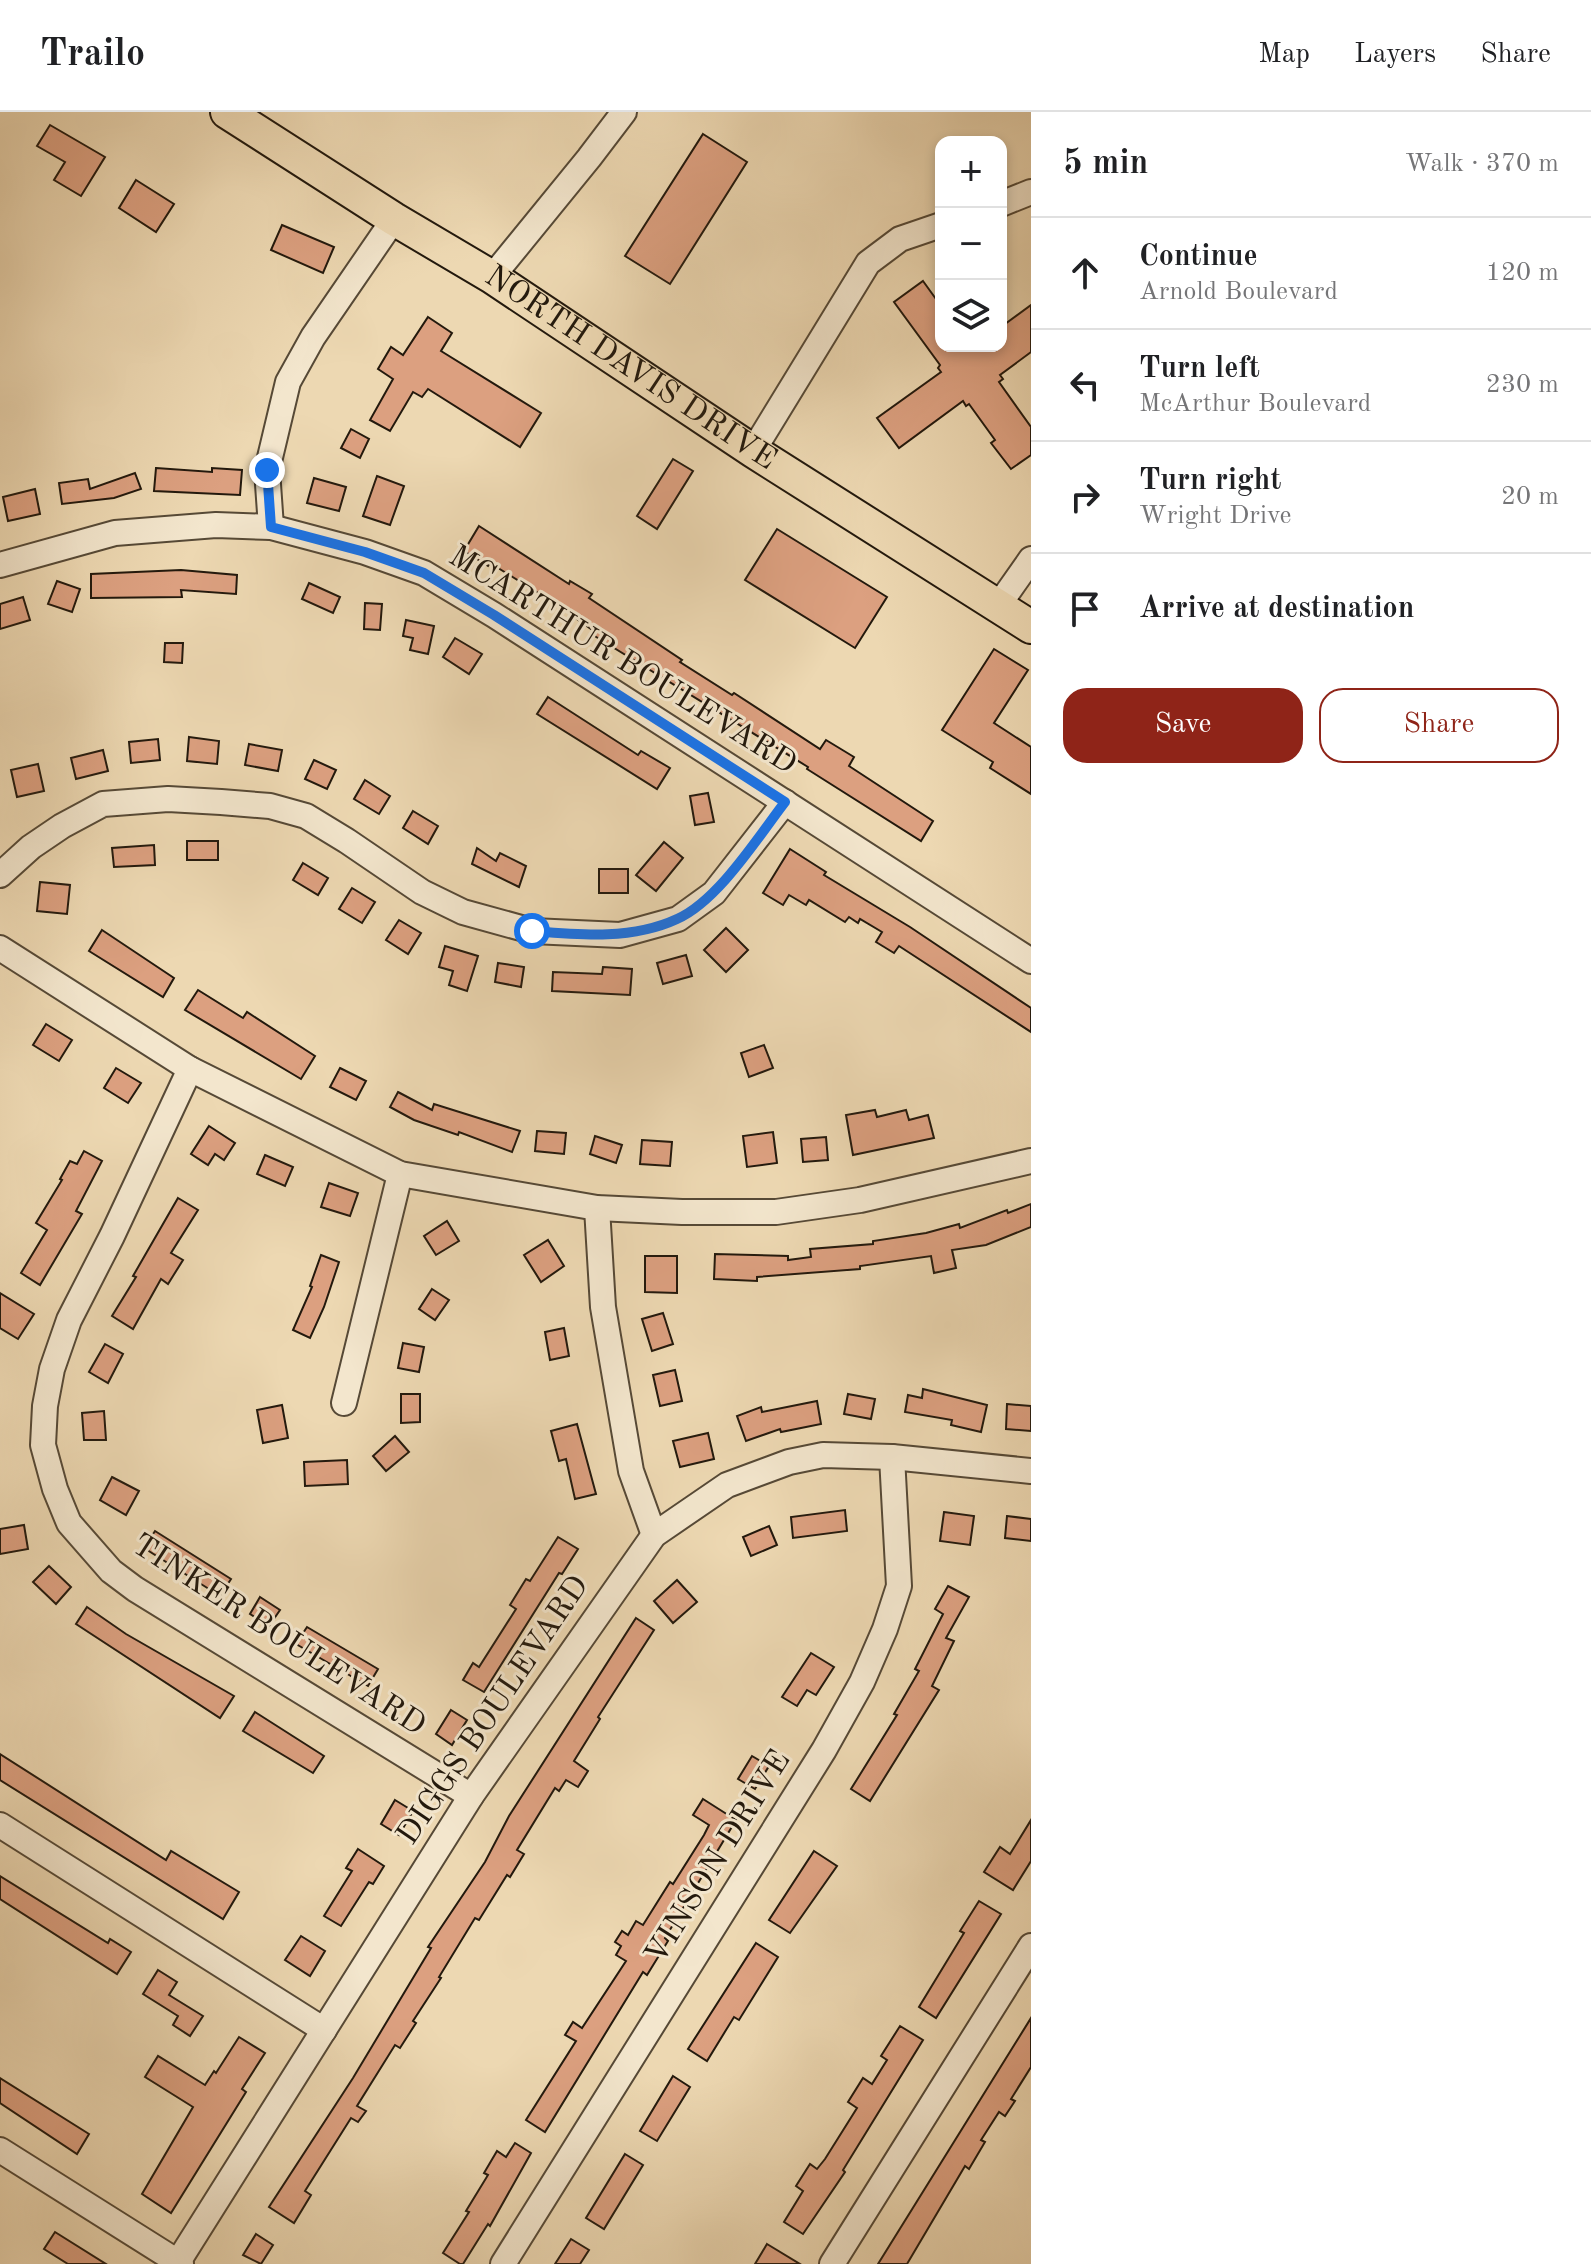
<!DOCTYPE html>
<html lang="en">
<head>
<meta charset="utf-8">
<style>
  :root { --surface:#fff; --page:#f2f2f2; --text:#202124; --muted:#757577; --line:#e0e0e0; --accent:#8f2418 }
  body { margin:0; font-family:"Old Standard TT",serif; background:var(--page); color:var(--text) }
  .controls { position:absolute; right:24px; top:24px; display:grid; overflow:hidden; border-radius:16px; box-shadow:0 4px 12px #0003 }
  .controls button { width:72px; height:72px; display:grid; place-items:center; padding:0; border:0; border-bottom:2px solid var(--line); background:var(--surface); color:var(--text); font:40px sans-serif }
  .stop { position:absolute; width:24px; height:24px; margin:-18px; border:6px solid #1a73e8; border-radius:50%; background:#fff }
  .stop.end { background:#1a73e8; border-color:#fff; box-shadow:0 2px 8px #0008 }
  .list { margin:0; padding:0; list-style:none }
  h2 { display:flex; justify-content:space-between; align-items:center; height:104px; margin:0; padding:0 32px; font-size:34px }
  h2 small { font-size:26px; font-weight:400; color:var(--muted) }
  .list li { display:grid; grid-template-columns:52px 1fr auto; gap:24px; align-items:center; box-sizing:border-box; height:112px; padding:0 32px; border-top:2px solid var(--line) }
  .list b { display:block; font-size:30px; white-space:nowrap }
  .list p { margin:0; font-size:26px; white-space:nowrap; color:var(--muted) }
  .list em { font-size:26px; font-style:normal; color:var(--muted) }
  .actions { display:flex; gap:16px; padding:24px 32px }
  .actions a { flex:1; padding:18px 0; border:2px solid var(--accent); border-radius:24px; text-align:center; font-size:28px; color:var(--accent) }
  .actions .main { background:var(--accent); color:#fff }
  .icon { flex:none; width:44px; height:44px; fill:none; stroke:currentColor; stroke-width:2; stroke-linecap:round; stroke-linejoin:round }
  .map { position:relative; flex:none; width:1031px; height:2152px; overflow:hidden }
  header { display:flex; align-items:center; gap:48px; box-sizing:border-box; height:112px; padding:0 40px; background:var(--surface); border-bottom:2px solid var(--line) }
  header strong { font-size:38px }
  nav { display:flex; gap:44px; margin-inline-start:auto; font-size:28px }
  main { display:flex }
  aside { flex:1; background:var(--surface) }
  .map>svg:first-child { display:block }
  .building { fill:#dca080; stroke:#23190d; stroke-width:2 }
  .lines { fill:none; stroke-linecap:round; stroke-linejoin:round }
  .minor-casing { stroke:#564936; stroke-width:28 }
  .major-casing { stroke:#23190d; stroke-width:36 }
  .minor { stroke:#f3e6cd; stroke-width:24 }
  .major { stroke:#edd8b2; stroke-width:32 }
  .route { stroke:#1a73e8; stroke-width:10 }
  .labels { text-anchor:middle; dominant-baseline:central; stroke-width:6; stroke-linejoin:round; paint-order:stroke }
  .street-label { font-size:32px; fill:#23190d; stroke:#f3e6cd }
</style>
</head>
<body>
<header>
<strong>Trailo</strong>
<nav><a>Map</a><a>Layers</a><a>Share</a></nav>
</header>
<main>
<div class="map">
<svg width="1031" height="2152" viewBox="0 0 1031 2152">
  <rect width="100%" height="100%" fill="#edd8b2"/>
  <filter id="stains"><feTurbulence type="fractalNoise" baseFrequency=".0025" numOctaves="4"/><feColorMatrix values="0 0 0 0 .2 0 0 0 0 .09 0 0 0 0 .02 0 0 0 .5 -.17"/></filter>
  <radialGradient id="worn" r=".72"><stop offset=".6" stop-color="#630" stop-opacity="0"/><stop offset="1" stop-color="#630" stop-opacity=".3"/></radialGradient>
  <g class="building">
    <polygon points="50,13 105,45 81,84 54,68 65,50 37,34"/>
    <polygon points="703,22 747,50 670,172 625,144"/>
    <polygon points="136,68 174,92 156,120 119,96"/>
    <polygon points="282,113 334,135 323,161 271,138"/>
    <polygon points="923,169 941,194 941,234 1001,234 1001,215 1031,193 1031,240 1000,263 1003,267 999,270 1031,315 1031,343 1011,357 991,331 995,328 969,292 966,294 963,289 899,336 877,306 941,260 938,256 940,253 894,190"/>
    <polygon points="428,205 452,221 441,239 541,301 520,335 428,277 422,285 413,280 390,319 370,308 393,267 378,257 391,235 403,243"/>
    <polygon points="351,317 369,327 360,346 341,336"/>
    <polygon points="673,347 693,359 657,417 637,404"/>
    <polygon points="156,356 212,360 212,356 242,358 240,383 154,379"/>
    <polygon points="135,361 141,377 114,386 62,392 59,371 88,367 90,377"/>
    <polygon points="377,364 404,374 390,413 363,404"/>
    <polygon points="314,366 346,375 339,399 307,391"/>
    <polygon points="35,377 40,402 8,409 3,385"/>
    <polygon points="479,414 569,472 570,469 592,482 589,486 682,548 680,550 732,583 734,581 820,637 826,628 854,645 849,654 933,709 921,729 807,657 808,655 593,523 595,520 556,492 490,451 488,454 464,439"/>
    <polygon points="777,417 887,485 855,536 745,468"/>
    <polygon points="181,458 237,463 236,482 181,478 182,485 91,486 91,462"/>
    <polygon points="57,469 80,477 72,500 48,492"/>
    <polygon points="309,471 340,485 333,501 302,487"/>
    <polygon points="23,485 30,508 0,517 0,492"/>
    <polygon points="365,491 382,492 380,518 364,517"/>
    <polygon points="406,508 434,514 428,542 410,538 413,526 403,524"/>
    <polygon points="455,526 482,542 469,562 443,545"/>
    <polygon points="165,531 183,531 182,551 164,550"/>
    <polygon points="994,537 1028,558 994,611 1031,635 1031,682 990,656 993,650 942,618"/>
    <polygon points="548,585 638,643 641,639 670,656 657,677 537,602"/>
    <polygon points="189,625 219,629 217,652 187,649"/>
    <polygon points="158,627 160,648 131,651 129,630"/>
    <polygon points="249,632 282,638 278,659 245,653"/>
    <polygon points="103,638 108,659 76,667 71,646"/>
    <polygon points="314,648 336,658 327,677 305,667"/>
    <polygon points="38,652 44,679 17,685 11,658"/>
    <polygon points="365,668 390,684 379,702 354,687"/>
    <polygon points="708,681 714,710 695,713 690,684"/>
    <polygon points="413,699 438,714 428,732 403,716"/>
    <rect x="187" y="729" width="31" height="19"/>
    <polygon points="664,730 683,746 656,779 636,763"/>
    <polygon points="154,733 155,753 114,755 112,736"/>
    <polygon points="477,736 496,749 500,741 526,754 519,775 472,752"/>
    <polygon points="790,737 826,760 824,763 910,815 1031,896 1031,920 899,834 894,841 876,830 882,820 860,807 858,811 849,805 845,810 809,788 806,793 789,783 783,793 763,781"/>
    <polygon points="303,751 328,766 318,783 293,768"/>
    <rect x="599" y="757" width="29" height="24"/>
    <polygon points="40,770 70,773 67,802 37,799"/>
    <polygon points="352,776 375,790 362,811 339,797"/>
    <polygon points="399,808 421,821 408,842 386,828"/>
    <polygon points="726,816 748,838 726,860 704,838"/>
    <polygon points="102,818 174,866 163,885 89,839"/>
    <polygon points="445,834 478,844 467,879 449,873 453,859 439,855"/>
    <polygon points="686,843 692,864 663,872 657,851"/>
    <polygon points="498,851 524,855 521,875 495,870"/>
    <polygon points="603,855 632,857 630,883 552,879 553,860 602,862"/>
    <polygon points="198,878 243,906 247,900 315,944 301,967 185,898"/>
    <polygon points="46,912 72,928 59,949 33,933"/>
    <polygon points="764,933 773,956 749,965 741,941"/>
    <polygon points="116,956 141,971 128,991 104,976"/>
    <polygon points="340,956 366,969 356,988 330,975"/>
    <polygon points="398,980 432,998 434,992 520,1019 512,1040 459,1020 458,1023 414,1008 390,995"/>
    <polygon points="875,998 877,1005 906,998 909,1008 928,1003 934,1026 853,1043 846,1003"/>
    <polygon points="209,1014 235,1031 224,1048 215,1042 208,1053 191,1042"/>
    <polygon points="537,1019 566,1021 564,1042 535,1039"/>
    <polygon points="773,1020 777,1051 747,1055 743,1024"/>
    <polygon points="595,1024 622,1033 616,1051 590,1042"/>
    <polygon points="826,1025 828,1048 803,1050 801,1027"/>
    <polygon points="642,1028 672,1030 670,1054 640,1052"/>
    <polygon points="84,1039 102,1049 76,1099 82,1102 40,1173 21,1161 47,1118 36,1111 62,1068 60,1067 70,1049 77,1052"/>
    <polygon points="265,1043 293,1055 285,1074 257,1062"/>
    <polygon points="329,1071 358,1081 350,1104 321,1095"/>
    <polygon points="178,1086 198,1098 171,1141 183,1148 168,1172 161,1167 133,1217 112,1204 136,1165 133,1164"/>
    <polygon points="1031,1092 1031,1115 986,1133 952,1138 956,1156 934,1161 931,1144 860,1154 860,1157 757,1165 757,1169 714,1167 715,1142 788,1144 788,1148 811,1145 810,1137 873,1132 873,1129 926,1121 959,1112 960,1116 1007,1098 1008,1101"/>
    <polygon points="447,1109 459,1129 436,1143 424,1124"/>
    <polygon points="548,1128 564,1154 541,1170 524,1143"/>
    <polygon points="321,1143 339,1150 324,1195 310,1226 293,1218 312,1175 310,1174"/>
    <polygon points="645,1144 677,1144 677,1181 645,1180"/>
    <polygon points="432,1177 449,1188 435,1208 419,1197"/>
    <polygon points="0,1181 34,1202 18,1227 0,1216"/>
    <polygon points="663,1201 673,1232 652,1239 642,1207"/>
    <polygon points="564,1216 569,1244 550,1248 545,1220"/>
    <polygon points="403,1231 424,1235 419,1260 398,1256"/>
    <polygon points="105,1232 123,1242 108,1271 89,1260"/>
    <polygon points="675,1258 682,1289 660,1294 653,1263"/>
    <polygon points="923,1277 987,1293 981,1320 951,1313 952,1308 905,1300 908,1283 922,1286"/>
    <polygon points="401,1282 420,1282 420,1310 401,1311"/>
    <polygon points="848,1282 875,1287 871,1307 844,1302"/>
    <polygon points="817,1289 821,1312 781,1320 780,1317 746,1329 737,1304 761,1295 762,1300"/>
    <polygon points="1007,1292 1031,1294 1031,1319 1006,1317"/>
    <polygon points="282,1293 288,1326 263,1331 257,1298"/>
    <polygon points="104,1299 106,1328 84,1328 82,1301"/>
    <polygon points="577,1312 596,1382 575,1387 566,1347 559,1349 551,1319"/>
    <polygon points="708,1321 714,1347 680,1355 673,1329"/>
    <polygon points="395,1324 409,1340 386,1359 373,1344"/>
    <polygon points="347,1348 348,1372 305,1374 304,1350"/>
    <polygon points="112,1365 139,1379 126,1403 100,1388"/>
    <polygon points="845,1398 847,1419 793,1426 791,1405"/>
    <polygon points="944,1400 974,1404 970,1433 940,1429"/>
    <polygon points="1007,1404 1031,1407 1031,1429 1005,1426"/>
    <polygon points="24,1413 28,1437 0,1442 0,1417"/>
    <polygon points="769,1414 777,1433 751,1444 743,1425"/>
    <polygon points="155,1419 231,1467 220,1484 144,1436"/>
    <polygon points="558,1425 578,1437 562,1462 559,1461 484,1580 463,1568 473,1551 479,1555 516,1497 510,1493 526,1467 530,1469"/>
    <polygon points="49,1454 71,1475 56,1492 33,1470"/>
    <polygon points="677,1468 697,1490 673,1511 654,1489"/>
    <polygon points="948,1474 969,1485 946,1526 954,1529 932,1574 939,1578 870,1689 851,1677 897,1603 894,1602 919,1559 915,1557 943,1502 935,1497"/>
    <polygon points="260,1485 280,1498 269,1514 250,1502"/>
    <polygon points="87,1495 126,1522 234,1584 220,1606 76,1512"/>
    <polygon points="636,1506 654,1518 598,1605 600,1607 574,1649 588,1659 578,1675 566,1668 559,1679 555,1676 517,1738 524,1742 510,1765 507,1763 479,1808 475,1806 439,1865 441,1866 413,1909 416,1911 400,1936 395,1933 357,1994 366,1999 358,2010 351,2006 305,2079 311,2083 294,2111 269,2095 353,1966 431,1836 428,1835 485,1750 509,1704"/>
    <polygon points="307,1515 378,1557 368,1574 296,1532"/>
    <polygon points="811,1541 834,1555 816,1583 807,1578 797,1594 782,1585"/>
    <polygon points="451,1598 467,1608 452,1633 436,1622"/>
    <polygon points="255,1600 324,1644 313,1661 243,1619"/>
    <polygon points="0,1642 166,1748 171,1739 239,1780 223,1807 0,1668"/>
    <polygon points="752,1644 769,1654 755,1677 738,1667"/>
    <polygon points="703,1687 736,1708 665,1826 668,1829 647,1863 643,1860 545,2020 526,2008 576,1929 565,1923 573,1910 582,1916 626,1849 616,1843 621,1834 615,1830 622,1819 628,1823 636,1809 643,1813 670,1770 673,1772 704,1723 709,1713 693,1703"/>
    <polygon points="395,1688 413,1699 399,1723 381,1712"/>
    <polygon points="1031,1708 1031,1749 1013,1778 984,1760 1000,1735 1010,1742"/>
    <polygon points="358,1737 384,1754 373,1772 369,1770 341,1814 324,1804 352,1759 346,1756"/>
    <polygon points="814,1739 837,1754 790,1821 769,1808"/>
    <polygon points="0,1764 108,1831 110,1827 131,1840 117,1862 0,1787"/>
    <polygon points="979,1789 1001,1802 936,1906 919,1895 964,1821 960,1819"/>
    <polygon points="301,1824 325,1839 310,1864 285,1848"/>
    <polygon points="756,1831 778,1845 739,1908 734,1905 707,1949 688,1937"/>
    <polygon points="158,1858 177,1870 169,1883 203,1904 190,1924 173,1913 178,1904 143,1882"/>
    <polygon points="1031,1906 1031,1955 1011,1987 1015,1989 1005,2004 999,2000 981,2028 985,2030 969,2057 965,2054 907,2152 878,2152"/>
    <polygon points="900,1914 923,1928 843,2058 845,2060 803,2122 784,2110 803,2079 796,2074 810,2052 817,2057 825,2047 857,1996 848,1990 863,1966 872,1972 887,1948 881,1944"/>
    <polygon points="239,1925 265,1941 242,1977 246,1980 171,2101 142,2082 193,1995 145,1965 158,1944 205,1973 214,1959 216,1961"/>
    <polygon points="673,1964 690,1975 657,2029 640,2019"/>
    <polygon points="0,1966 89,2022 77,2042 0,1991"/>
    <polygon points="515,2031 531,2041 490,2114 488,2112 463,2152 460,2152 443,2141 469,2100 466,2099 488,2063 484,2061 497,2039 506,2045"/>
    <polygon points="625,2042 643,2053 604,2117 586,2106"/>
    <polygon points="55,2120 106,2152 68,2152 44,2137"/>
    <polygon points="256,2122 273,2133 261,2152 243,2143"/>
    <polygon points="571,2127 589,2138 580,2152 555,2152"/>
    <polygon points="767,2132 800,2152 755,2152"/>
  </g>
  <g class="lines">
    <g class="minor-casing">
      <g id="minor">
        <polyline points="1001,92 1031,80"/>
        <polyline points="492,165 589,46 624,0"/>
        <polyline points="753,339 868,151 900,127 941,113"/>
        <polyline points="271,415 267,358 288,270 313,225 394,107"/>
        <polyline points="0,453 115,421 216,413 271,415 365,440 424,461 494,503 1031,849"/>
        <polyline points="998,494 1031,447"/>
        <polyline points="0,763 31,735 62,714 103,692 168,687 221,690 270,694 306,704 347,729 422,780 463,800 532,819 620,823 678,807 714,781 785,690"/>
        <polyline points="0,836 190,957 400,1062 597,1096 682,1100 776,1100 860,1088 1031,1049"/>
        <polyline points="190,957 112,1124 69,1208 52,1257 45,1294 43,1333 55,1377 69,1411 111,1459 135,1477 471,1684"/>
        <polyline points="597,1096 603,1195 631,1359 654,1423"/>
        <polyline points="344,1291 400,1062"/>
        <polyline points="0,1713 324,1918"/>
        <polyline points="0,2038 181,2152"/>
        <polyline points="178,2150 471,1684 654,1423 727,1373 789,1350 823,1343 892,1345 1031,1359"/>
        <polyline points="503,2152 824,1638 862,1570 885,1517 899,1474 892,1345"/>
        <polyline points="832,2152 1031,1834"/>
      </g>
    </g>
    <g class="major-casing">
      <g id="major">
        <path id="s1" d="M227 0 394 107 492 165 753 339 1031 515"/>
      </g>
    </g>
    <use href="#minor" class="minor"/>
    <use href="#major" class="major"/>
  </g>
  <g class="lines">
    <path class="route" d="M267 358 271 415 365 440 424 461 494 503 785 690C758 725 718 789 677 807 632 828 580 823 532 819"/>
  </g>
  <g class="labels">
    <g class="street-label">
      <text stroke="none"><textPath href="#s1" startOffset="478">NORTH DAVIS DRIVE</textPath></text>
      <text transform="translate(622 549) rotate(32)">MCARTHUR BOULEVARD</text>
      <text transform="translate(278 1524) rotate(33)">TINKER BOULEVARD</text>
      <text transform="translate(494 1599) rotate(-56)">DIGGS BOULEVARD</text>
      <text transform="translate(719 1746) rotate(-58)">VINSON DRIVE</text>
    </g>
  </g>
  <rect width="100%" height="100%" filter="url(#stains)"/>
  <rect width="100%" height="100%" fill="url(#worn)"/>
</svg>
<div class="controls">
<button>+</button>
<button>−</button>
<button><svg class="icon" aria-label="layers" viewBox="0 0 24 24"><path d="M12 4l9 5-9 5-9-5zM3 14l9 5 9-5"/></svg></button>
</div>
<div class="stop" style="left:532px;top:819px"></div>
<div class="stop end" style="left:267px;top:358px"></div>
</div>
<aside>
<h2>5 min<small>Walk · 370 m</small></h2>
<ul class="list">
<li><svg class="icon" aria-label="ahead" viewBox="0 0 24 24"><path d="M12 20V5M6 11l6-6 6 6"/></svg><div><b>Continue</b><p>Arnold Boulevard</p></div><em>120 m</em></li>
<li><svg class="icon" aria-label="left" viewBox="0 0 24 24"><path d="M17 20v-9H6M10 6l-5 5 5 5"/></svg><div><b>Turn left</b><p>McArthur Boulevard</p></div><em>230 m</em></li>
<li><svg class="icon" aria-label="right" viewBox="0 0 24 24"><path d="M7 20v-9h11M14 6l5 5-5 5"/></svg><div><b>Turn right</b><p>Wright Drive</p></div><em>20 m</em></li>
<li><svg class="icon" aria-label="arrive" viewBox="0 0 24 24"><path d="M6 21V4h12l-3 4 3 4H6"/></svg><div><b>Arrive at destination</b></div></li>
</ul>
<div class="actions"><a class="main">Save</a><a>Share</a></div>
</aside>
</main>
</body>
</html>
